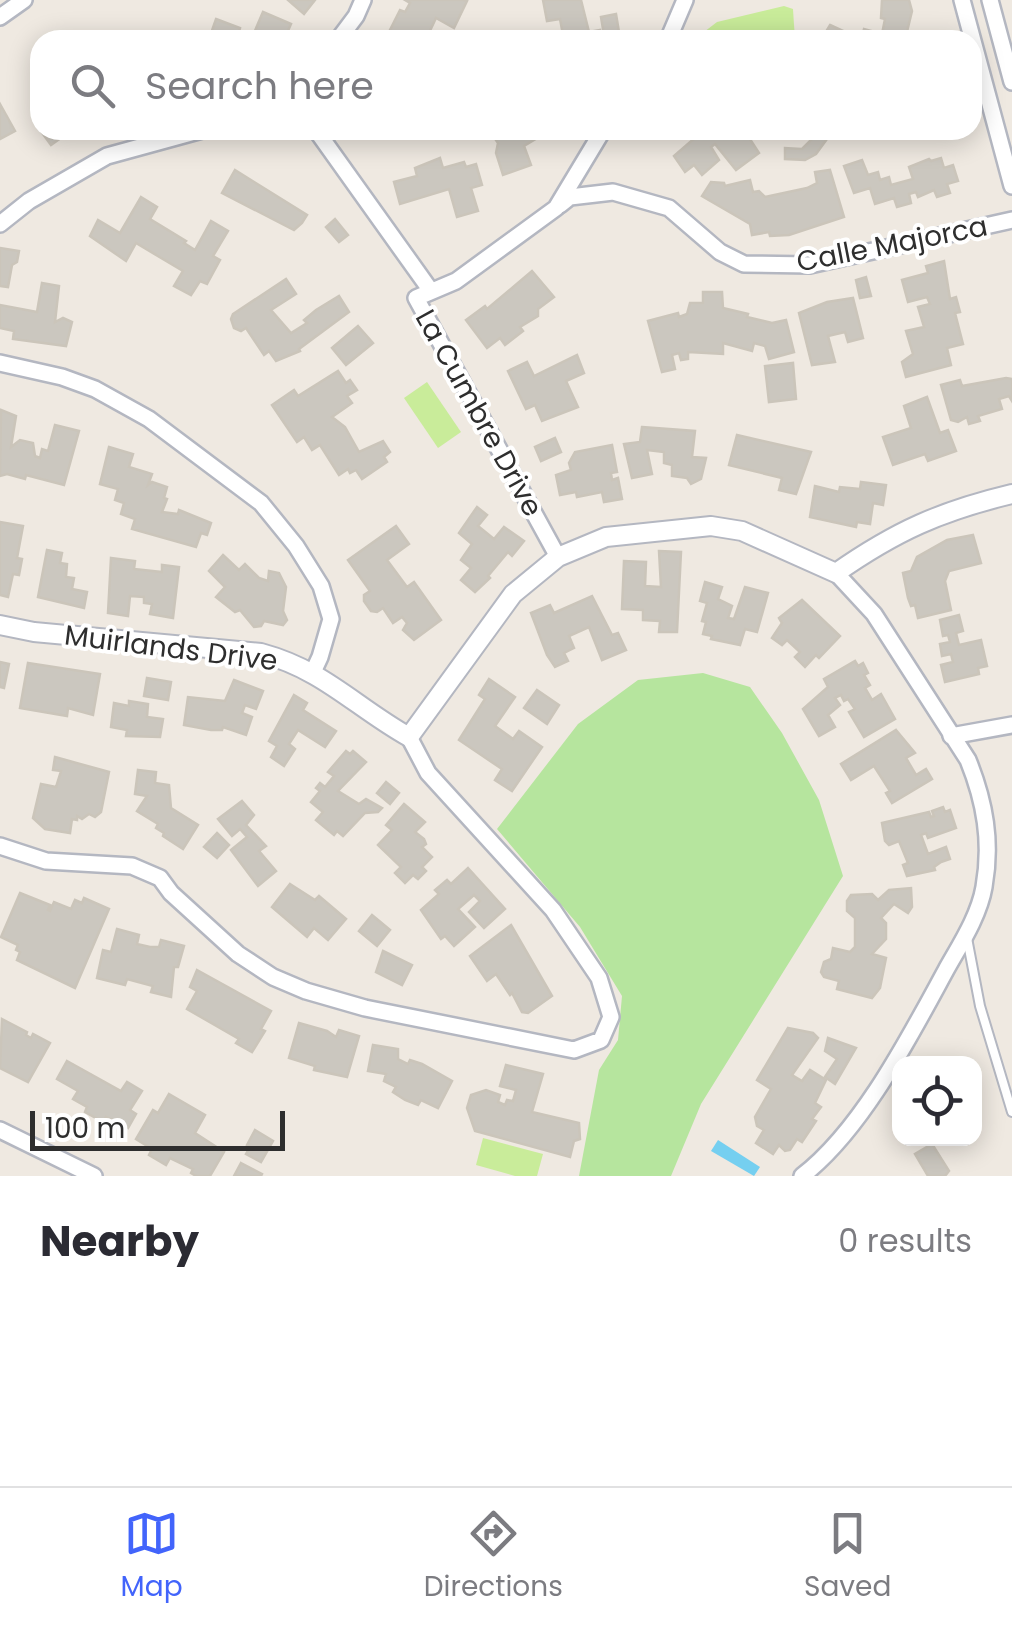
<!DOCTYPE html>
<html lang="en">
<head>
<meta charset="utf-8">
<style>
  :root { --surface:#fff; --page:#f7f7f7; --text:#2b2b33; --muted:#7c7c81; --line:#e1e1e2; --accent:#4264fb }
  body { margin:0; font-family:Poppins,sans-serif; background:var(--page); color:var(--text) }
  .controls { position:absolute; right:30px; bottom:30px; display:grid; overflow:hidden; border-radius:20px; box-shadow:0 5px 25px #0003 }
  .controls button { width:90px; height:90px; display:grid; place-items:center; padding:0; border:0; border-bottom:2px solid var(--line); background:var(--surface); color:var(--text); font:50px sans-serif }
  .scale { position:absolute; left:30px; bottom:25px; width:255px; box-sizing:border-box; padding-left:10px; border:5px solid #2e2e2e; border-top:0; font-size:28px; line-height:35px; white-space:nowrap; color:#2e2e2e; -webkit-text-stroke:8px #fff; paint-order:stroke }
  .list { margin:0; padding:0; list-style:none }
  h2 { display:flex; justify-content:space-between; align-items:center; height:130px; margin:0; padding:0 40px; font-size:42px }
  h2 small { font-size:32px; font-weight:400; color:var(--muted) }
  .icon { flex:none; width:55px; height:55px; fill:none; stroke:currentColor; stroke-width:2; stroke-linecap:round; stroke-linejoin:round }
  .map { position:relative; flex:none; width:1012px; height:1176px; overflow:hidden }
  .search { position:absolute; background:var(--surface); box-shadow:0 5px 25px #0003; left:30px; right:30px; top:30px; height:110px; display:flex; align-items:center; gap:25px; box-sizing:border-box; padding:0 35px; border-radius:30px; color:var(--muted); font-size:38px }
  .sheet { height:310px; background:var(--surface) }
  nav { display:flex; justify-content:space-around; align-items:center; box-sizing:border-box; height:140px; border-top:2px solid var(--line); background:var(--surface); font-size:28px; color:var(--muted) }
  nav a { display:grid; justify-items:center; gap:5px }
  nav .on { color:var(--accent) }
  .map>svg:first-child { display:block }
  .green { fill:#b6e59e }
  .pitch { fill:#c9ec9a }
  .water { fill:#75cff0 }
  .building { fill:#cbc7bf; stroke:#cbc5ba; stroke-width:2.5 }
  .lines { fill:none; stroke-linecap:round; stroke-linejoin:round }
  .service-casing { stroke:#b4b7c1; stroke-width:12 }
  .minor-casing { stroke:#b4b7c1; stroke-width:20 }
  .tertiary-casing { stroke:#b4b7c1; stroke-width:22 }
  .service { stroke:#fff; stroke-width:8 }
  .minor { stroke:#fff; stroke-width:15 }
  .tertiary { stroke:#fff; stroke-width:18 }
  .labels { text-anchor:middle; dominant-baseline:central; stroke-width:8; stroke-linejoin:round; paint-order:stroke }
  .street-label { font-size:28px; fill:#2e2e2e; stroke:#fff }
</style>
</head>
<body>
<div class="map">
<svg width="1012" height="1176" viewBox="0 0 1012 1176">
  <rect width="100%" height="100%" fill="#efe9e1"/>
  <polygon class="green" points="703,673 750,687 782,733 819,800 843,876 701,1104 671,1176 579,1176 599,1070 618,1040 622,996 580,927 497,829 578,724 638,680"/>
  <g class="pitch">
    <polygon points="784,6 793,9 795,40 705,40 704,32 717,22"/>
    <polygon points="427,382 461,432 438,448 404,398"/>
    <polygon points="483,1138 543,1154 537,1176 515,1176 476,1165"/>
  </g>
  <polygon class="water" points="718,1140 760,1167 754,1176 711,1151"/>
  <g class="building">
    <polygon points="288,0 315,0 304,14"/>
    <polygon points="405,0 464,0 467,1 454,28 436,18 428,35 439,40 398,40 399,37 389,32 400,10 405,12 410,3"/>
    <polygon points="543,0 581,0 589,32 600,30 601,39 605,40 564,40 560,19 547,21"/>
    <polygon points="882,0 909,0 912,11 905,40 861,40 864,29 882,34 885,19 881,18"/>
    <polygon points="263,12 291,24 284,40 271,40 254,33"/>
    <polygon points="616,14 619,32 604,35 601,17"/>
    <polygon points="216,19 240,28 239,32 255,40 209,39"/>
    <polygon points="830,25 854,36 853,40 821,40"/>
    <polygon points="0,104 15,131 0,139"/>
    <polygon points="40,130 72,130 51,145"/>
    <polygon points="489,130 548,130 549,131 524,146 531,165 503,175 496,153 498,143"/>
    <polygon points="704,130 744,130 759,153 736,170 715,144 711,147 719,160 702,175 694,165 685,172 674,156"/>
    <polygon points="819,132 827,139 816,154 805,160 785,159 785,148 802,149"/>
    <polygon points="440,158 443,168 464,162 466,167 476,164 482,185 471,188 478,211 457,217 449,189 400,204 394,182 417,176 415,168"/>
    <polygon points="941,158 944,168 953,165 958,181 947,184 950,193 937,197 934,190 918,197 916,192 909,194 911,203 897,207 894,198 875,204 870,188 854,193 844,166 862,160 868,175 878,172 880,180 889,177 891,185 913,179 909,167 929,159 931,161"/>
    <polygon points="235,170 307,215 302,223 294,230 222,193"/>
    <polygon points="830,170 844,217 789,235 770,236 769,232 752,235 750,224 702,196 711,182 724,183 725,186 750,180 753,192 759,191 765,197 807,188 817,183 815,172"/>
    <polygon points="141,197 157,207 150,219 186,241 184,243 195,250 211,221 228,231 213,256 220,260 207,284 200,281 191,295 174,286 183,271 136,243 126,261 90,236 98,220 120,233"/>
    <polygon points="335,219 348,235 339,242 326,227"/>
    <polygon points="0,248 19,251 17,262 12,265 8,287 0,286"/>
    <polygon points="944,261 950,299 956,297 960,312 955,313 963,344 947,348 951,365 906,377 902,362 913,354 906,331 924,327 918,307 930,304 927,297 908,302 902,280 928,273 926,266"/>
    <polygon points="532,271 554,297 538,309 538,316 520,327 523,331 505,345 500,338 487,348 466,320 485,306 487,309"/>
    <polygon points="866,277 871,296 860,298 856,280"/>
    <polygon points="286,279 296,294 271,310 291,333 307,323 304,320 316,310 339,296 349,312 299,349 300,351 276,361 269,351 264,355 246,328 241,331 234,328 231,319 233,314"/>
    <polygon points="42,283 59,286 55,322 63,318 72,322 66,346 13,339 14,331 0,328 0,305 37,312"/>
    <polygon points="703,292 722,292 723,308 748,314 747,317 772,323 786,320 794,352 769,359 765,346 754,343 752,351 723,343 723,354 688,352 688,359 681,360 679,353 672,355 675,369 662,372 648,321 678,313 679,317 687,314 690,303 703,303"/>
    <polygon points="853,298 863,338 848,342 845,332 828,336 835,362 812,365 799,313 827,302"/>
    <polygon points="358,326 373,343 346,365 332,348"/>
    <polygon points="577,355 584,373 566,381 578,407 542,421 535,405 526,409 508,371 527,362 534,376"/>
    <polygon points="793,363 796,399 769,402 765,366"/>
    <polygon points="338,371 346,383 350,380 357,390 347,396 352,403 332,417 345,427 359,452 383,441 390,452 384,457 387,462 362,479 356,470 350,473 348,469 339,475 320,445 312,450 304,437 297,442 272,405 294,390 298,396"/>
    <polygon points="1006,378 1012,379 1012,401 1009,396 999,399 1002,409 978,416 980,421 969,424 967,417 958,422 951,420 941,385 960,380 962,386"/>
    <polygon points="927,397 940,433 948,430 956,451 928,461 925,454 893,465 883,437 911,428 904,406"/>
    <polygon points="1,410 16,416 11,447 20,440 33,443 35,456 40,458 42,449 48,451 55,425 79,431 64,485 26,475 25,479 7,474 0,476"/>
    <polygon points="642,427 695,431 692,457 706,458 701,479 691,484 687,478 672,476 672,465 664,463 664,452 647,450 652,474 632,478 624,444 640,442"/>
    <polygon points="737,435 811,452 796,494 779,490 782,478 729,465"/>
    <polygon points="555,438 561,452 541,461 535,447"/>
    <polygon points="612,445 617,472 611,473 612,480 618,478 622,499 604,502 602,492 577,497 576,492 560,495 556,475 571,470 569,463 575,452"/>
    <polygon points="109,447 133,454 129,467 152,474 148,485 152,482 167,487 164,498 167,499 162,512 178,514 179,510 211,523 207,535 201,533 196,547 132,529 135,519 121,514 124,503 115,500 118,489 100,484"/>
    <polygon points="861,482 886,485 883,505 873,503 870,524 857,522 856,527 810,517 815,486 839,492 840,487 860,489"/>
    <polygon points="477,507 487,515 478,526 494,539 504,527 524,541 512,556 508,552 488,576 490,578 475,592 461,580 471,568 461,560 472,544 459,533"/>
    <polygon points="0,522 23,526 17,558 22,559 19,575 13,574 8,597 0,595"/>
    <polygon points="396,526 409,544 387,560 407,587 414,582 441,620 414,640 403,630 407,623 402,617 393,623 383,608 377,612 371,611 364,601 364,595 370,591 348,560"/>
    <polygon points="973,535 981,563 949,571 945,581 951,610 918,618 915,605 911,606 908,598 903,573 911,571 917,557 947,540"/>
    <polygon points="47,550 62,553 60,563 67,564 66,577 74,578 72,589 87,592 84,608 38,597"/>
    <polygon points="659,551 681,552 677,632 659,632 660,621 643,620 643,610 622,609 624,561 646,562 645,586 661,587"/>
    <polygon points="223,555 239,570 245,564 259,578 268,581 269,571 279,573 286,587 283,611 287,620 283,625 264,621 261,626 254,627 240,610 235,612 216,597 225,587 209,571"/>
    <polygon points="111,558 135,561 134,569 162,572 162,565 179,567 173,618 150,614 152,604 144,603 144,597 130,596 128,616 108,613"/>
    <polygon points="705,582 722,587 718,599 732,606 728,618 734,619 745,587 768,593 757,632 745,629 740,645 711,639 712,636 703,634 706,622 702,621 707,603 700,601"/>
    <polygon points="592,596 612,635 618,633 626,650 602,660 589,627 569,636 574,648 564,653 568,661 555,667 547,655 531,613 550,605 554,613"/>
    <polygon points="802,600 840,636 819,658 816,655 805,667 795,657 800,652 787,640 782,645 772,638 782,623 779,618"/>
    <polygon points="959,615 963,631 956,633 959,645 981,640 987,666 978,668 979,674 945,682 941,665 953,662 951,654 942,656 940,644 950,642 948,635 943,636 940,620"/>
    <polygon points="855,661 858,666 863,663 868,673 864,675 870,685 865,688 872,700 881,694 895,719 864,737 849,712 855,709 848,699 844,701 841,695 835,698 840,705 828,715 835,727 819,736 803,709 828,687 824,679"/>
    <polygon points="0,662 9,664 4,688 0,687"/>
    <polygon points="28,663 100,674 93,715 68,708 67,716 20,708"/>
    <polygon points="147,678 171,682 168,700 144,696"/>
    <polygon points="489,679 515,697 495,726 513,739 519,731 542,747 512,791 495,780 502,769 459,740 485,699 479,695"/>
    <polygon points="234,680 263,691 256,709 245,705 242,713 252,717 246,735 223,727 222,730 211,730 184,725 188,697 225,701"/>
    <polygon points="537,690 559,705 547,724 524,708"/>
    <polygon points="294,695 307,703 303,710 336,731 325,747 298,730 289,744 295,749 284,766 271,757 277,746 269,741"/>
    <polygon points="129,701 148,704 147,717 163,719 160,737 126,736 127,730 111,727 114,703 129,706"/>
    <polygon points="896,730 915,753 906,758 916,775 926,769 932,779 892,803 886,793 890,791 874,766 851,780 841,764"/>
    <polygon points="346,751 350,754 353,751 366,762 338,791 359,804 366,799 382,808 378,812 365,813 343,836 337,831 334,835 316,820 323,812 311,802 320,791 316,788 320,783 325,787 334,776 328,772"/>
    <polygon points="55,757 109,772 101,812 95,817 89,814 82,819 77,816 77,820 72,819 70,833 45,829 33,818 41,784 56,787 61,771 53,770"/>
    <polygon points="138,770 156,772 155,783 169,785 171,808 198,825 183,849 163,836 164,833 156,828 158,824 137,811 147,796 135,794"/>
    <polygon points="386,782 399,793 390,804 377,793"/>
    <polygon points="242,801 254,815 246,825 266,846 259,851 276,871 258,886 231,850 247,837 240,829 232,836 218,819"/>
    <polygon points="404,804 425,822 415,832 424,839 426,844 422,847 432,857 422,867 426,871 418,879 413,875 405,883 395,873 401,867 378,845 392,830 386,825"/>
    <polygon points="943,807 945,812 950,810 956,828 928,838 926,833 921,835 928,854 946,847 950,859 941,862 934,867 935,870 907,876 903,865 908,863 899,841 889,845 885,841 882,823 929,812 931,817 934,816 932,811"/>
    <polygon points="217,833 229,845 217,858 204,847"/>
    <polygon points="468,868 505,909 484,928 469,912 480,901 474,895 458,909 475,927 454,946 445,936 441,939 421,910 439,894 435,890 447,880 451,884"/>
    <polygon points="290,884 315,900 319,896 346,919 328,940 314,928 307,937 272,907"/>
    <polygon points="911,888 912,907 908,913 894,904 881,918 886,923 886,939 872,954 886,958 880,988 872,998 837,989 839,981 824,977 821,972 824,962 831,959 833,948 850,952 855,947 855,918 847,911 847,901 851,895 872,894 878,900 889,890"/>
    <polygon points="20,893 50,905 48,910 50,911 54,902 71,909 75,900 82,903 84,898 109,909 75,988 17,960 20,952 16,950 18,945 1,937"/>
    <polygon points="372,915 390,930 377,946 359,931"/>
    <polygon points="511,925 552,996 528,1013 522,1012 512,993 510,995 496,974 487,981 470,956"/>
    <polygon points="117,929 139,935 137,944 150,947 159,947 161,940 184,946 178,967 174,967 171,997 151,992 153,986 127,979 125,985 97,978 103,950 111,952"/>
    <polygon points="383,951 412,965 402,985 376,972"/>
    <polygon points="197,970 271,1011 261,1029 265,1031 252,1052 236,1043 239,1039 187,1009 197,991 190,987"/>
    <polygon points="2,1019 27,1032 26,1035 31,1038 33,1034 50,1043 28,1082 0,1068"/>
    <polygon points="299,1023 327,1031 336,1037 339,1030 359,1036 347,1077 314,1070 315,1066 289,1058"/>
    <polygon points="788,1028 813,1033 818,1038 792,1075 802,1081 810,1070 826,1080 815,1103 821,1107 812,1119 816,1121 802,1142 797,1139 790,1150 785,1151 779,1145 773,1154 756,1143 764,1130 757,1126 755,1117 771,1089 757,1080"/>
    <polygon points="828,1038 856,1048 835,1084 825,1077 837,1059 825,1051"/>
    <polygon points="373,1045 398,1049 398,1059 408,1064 410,1060 422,1064 452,1081 438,1108 421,1100 418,1105 405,1100 393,1092 396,1087 384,1081 386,1074 368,1071"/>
    <polygon points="67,1061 121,1091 127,1082 142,1091 130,1110 136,1114 128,1128 106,1117 103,1122 85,1112 87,1107 73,1099 78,1091 57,1079"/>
    <polygon points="506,1065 543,1074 532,1112 579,1123 580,1139 574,1141 570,1157 475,1131 467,1108 471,1095 486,1090 500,1095 498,1102 505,1105 507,1100 513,1101 516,1090 500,1086"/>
    <polygon points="169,1094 205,1115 195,1133 224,1152 210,1176 196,1176 191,1173 193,1169 170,1158 166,1165 149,1155 152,1149 136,1139 153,1110 158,1113"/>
    <polygon points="255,1130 273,1141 261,1162 246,1154 250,1147 247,1145"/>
    <polygon points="932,1144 949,1171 945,1176 928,1176 915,1154"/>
    <polygon points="241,1163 262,1174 261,1176 234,1176"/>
  </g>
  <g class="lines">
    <g class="service-casing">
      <polyline id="service" points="967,938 980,1006 1012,1112"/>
    </g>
    <g class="minor-casing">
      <g id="minor">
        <polyline points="962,0 1012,186"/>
        <polyline points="990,0 1012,82"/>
        <polyline points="0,17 24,0"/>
        <polyline points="338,40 356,16 363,0"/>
        <polyline points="668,40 685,0"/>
        <polyline points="316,130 431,291"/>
        <polyline points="560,205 570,197 613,192 669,208 720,252 744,264 810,265 1012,220"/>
        <polyline points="0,224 29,201 107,156 202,130"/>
        <polyline points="0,363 62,377 95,389 149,419 261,503 296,546 321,586 331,619 320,657 313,672"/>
        <polyline points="558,557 416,298 456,281 556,208 603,130"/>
        <polyline points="951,736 1012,725"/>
        <polyline points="0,846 46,861 132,866 160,878 171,893 238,954 273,977 306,991 365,1008 574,1050 601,1040 611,1017 599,978 553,910 428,773 409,737"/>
        <polyline points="0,1130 94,1176"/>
        <path d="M802 1176C862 1130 910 1036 946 970 960 945 979 916 984 887 992 842 985 802 968 760L874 614 836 573"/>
      </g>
    </g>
    <g class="tertiary-casing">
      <path id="tertiary" d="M0 625 34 632 261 653C324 670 354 706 409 737L513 594 558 557 606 537 711 526 742 531 836 573C896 531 941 511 1012 494"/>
    </g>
    <use href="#service" class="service"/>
    <use href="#minor" class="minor"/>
    <use href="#tertiary" class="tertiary"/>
  </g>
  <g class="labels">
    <g class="street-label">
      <text transform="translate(892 244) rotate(-11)">Calle Majorca</text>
      <text transform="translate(479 413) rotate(61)">La Cumbre Drive</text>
      <text transform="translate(171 648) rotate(7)">Muirlands Drive</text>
    </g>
  </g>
</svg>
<div class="controls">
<button><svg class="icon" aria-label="locate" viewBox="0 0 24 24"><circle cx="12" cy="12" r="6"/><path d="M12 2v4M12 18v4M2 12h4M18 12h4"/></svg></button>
</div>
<div class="scale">100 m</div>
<div class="search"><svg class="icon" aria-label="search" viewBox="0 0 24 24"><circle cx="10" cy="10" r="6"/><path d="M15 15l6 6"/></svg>Search here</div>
</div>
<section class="sheet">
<h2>Nearby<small>0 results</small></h2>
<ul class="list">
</ul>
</section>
<nav>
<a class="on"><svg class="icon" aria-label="map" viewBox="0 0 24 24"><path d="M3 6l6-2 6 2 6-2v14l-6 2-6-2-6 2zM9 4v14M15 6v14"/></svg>Map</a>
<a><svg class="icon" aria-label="directions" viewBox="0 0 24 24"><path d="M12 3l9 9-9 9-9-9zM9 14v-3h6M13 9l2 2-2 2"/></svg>Directions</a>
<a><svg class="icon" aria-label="saved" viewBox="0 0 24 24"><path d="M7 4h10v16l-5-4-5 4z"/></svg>Saved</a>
</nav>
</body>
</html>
